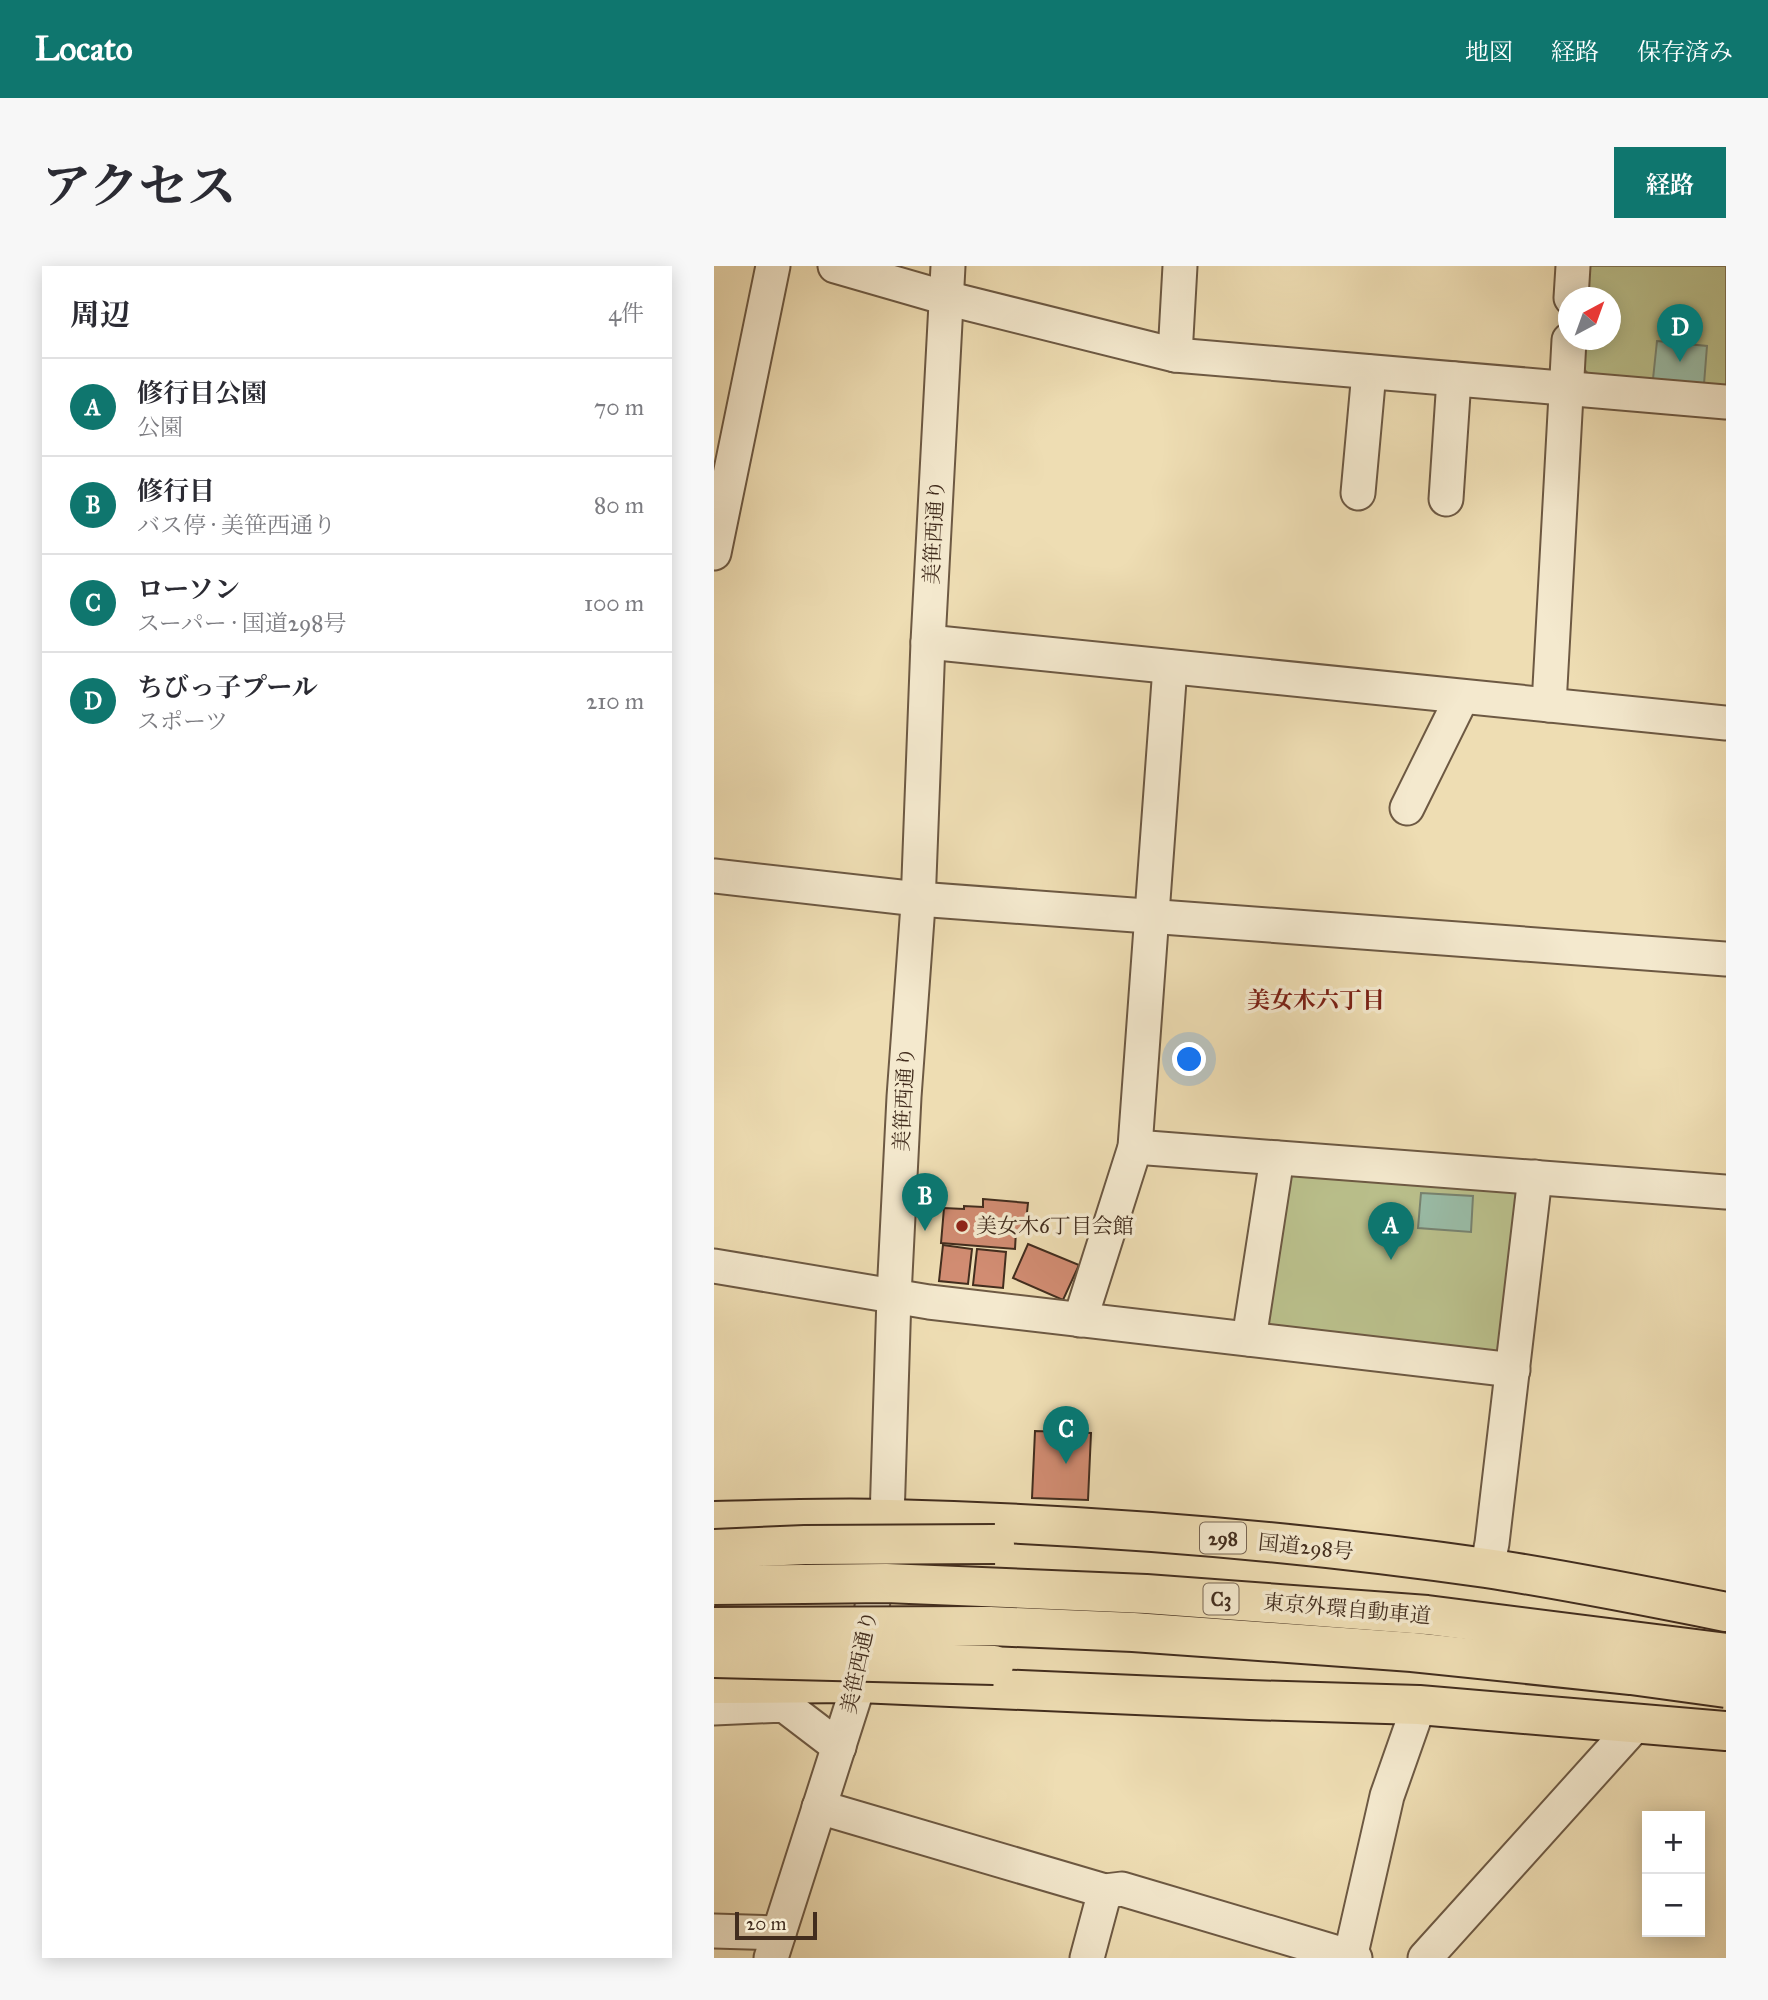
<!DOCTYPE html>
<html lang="ja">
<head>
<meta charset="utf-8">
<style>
  :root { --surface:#fff; --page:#f7f7f7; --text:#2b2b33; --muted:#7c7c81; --line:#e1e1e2; --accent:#0f766e }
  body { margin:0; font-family:"IM FELL Great Primer","Noto Serif JP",serif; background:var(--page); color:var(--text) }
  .controls { position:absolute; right:21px; bottom:21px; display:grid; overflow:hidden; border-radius:0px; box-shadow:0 4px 18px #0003 }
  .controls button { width:63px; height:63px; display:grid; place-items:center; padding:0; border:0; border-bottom:2px solid var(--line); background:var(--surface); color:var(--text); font:35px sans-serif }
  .compass { position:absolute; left:844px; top:21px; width:63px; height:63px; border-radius:50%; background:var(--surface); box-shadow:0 4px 18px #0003; rotate:41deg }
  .scale { position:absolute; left:21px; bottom:18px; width:82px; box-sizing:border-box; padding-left:7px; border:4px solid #422d1e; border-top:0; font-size:19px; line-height:24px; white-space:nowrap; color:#422d1e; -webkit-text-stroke:5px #f4e9ce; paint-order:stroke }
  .you { position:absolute; left:476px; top:794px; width:24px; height:24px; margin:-18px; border:5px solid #fff; border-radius:50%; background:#1a73e8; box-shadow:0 0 0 10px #1a73e833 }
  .badge { display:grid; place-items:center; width:46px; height:46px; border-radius:50%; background:var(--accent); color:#fff; font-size:23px; font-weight:700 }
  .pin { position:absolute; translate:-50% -58px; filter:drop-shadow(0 2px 4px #0008) }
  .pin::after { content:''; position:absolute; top:37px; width:24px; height:21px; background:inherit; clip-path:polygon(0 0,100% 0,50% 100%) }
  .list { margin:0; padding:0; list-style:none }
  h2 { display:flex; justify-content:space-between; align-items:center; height:91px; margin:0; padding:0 28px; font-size:30px }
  h2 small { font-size:23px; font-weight:400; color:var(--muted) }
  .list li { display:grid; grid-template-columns:46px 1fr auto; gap:21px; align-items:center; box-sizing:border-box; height:98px; padding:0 28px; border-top:2px solid var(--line) }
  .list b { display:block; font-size:26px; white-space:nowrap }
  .list p { margin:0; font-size:23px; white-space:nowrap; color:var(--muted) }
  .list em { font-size:23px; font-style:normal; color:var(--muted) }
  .map { position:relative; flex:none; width:1012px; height:1692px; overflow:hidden; border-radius:0px }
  header { display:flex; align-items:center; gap:42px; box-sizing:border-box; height:98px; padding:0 35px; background:var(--accent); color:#fff }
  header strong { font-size:33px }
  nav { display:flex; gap:38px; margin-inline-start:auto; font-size:24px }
  .intro { display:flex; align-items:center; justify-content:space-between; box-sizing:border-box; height:168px; padding:0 42px }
  h1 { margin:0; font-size:49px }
  .button { padding:18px 32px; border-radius:0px; background:var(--accent); color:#fff; font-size:24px; font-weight:700 }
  main { display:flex; gap:42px; padding:0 42px }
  aside { flex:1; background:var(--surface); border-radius:0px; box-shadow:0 4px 18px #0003 }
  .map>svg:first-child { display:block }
  .green { fill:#bac08c; stroke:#7e7655; stroke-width:2 }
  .water { fill:#9abda8; stroke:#778371; stroke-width:2 }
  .building { fill:#d18c72; stroke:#422d1e; stroke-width:2 }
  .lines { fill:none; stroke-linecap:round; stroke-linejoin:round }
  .minor-casing { stroke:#6d5943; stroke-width:37 }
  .highway-casing { stroke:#422d1e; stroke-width:42 }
  .minor { stroke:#f4e9ce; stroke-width:33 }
  .highway { stroke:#eeddb3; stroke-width:38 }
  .highway-bridge-casing { stroke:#422d1e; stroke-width:42; stroke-linecap:butt }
  .highway-bridge { stroke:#eeddb3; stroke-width:38 }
  .poi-dot { fill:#8f2418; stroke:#f4e9ce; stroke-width:2.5 }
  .labels { text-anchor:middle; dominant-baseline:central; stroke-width:7; stroke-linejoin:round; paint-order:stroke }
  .shield { fill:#f4e9ce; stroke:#776553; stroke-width:2 }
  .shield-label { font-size:19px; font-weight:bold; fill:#422d1e }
  .street-label { font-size:21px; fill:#422d1e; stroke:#f4e9ce }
  .poi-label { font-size:21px; fill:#422d1e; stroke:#f4e9ce; text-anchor:start }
  .neighbourhood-label { font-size:23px; font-weight:bold; fill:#7a1f14; stroke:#f4e9ce }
</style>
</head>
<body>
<header>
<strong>Locato</strong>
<nav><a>地図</a><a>経路</a><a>保存済み</a></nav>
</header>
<div class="intro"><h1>アクセス</h1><a class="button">経路</a></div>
<main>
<aside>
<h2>周辺<small>4件</small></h2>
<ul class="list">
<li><span class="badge">A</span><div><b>修行目公園</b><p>公園</p></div><em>70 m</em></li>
<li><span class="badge">B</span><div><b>修行目</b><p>バス停 · 美笹西通り</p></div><em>80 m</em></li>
<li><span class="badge">C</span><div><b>ローソン</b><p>スーパー · 国道298号</p></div><em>100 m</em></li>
<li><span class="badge">D</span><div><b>ちびっ子プール</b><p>スポーツ</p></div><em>210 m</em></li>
</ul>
</aside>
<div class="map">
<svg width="1012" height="1692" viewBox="0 0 1012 1692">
  <rect width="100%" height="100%" fill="#eeddb3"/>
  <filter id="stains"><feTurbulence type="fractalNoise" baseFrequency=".00286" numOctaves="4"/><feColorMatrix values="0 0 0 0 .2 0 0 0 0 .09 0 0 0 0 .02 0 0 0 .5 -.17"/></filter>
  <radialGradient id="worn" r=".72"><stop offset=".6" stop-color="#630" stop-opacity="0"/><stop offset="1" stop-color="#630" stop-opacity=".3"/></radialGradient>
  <g class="green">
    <polygon points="874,0 1012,0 1012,123 877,111 868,101 870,74 897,74 897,32 872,31"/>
    <polygon points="576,903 796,919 806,931 788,1086 551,1064"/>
  </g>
  <g class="water">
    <polygon points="943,75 993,80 990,118 939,113"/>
    <polygon points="707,927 759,930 757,966 704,962"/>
  </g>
  <g class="building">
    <polygon points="269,933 314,937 312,956 309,956 308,965 302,965 301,983 227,977 230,942 250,943 250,940 269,941"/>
    <polygon points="314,978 365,999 349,1034 299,1012"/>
    <polygon points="229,979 258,983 254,1018 225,1015"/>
    <polygon points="263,983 292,986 289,1022 259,1019"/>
    <polygon points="321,1165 377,1167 374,1234 318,1232"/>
  </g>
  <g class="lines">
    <g class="minor-casing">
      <g id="minor">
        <polyline points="121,0 232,32 461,89 1012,136"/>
        <polyline points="857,32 859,0"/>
        <polyline points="461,89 466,0"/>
        <polyline points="644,227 655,106"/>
        <polyline points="732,233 740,113"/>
        <polyline points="0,287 59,0"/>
        <polyline points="214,376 1012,457"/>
        <polyline points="835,439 855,74"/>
        <polyline points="693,542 748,431"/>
        <polyline points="0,610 204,633 1012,693"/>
        <polyline points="421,881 1012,926"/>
        <polyline points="0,1000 215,1036 799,1104"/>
        <polyline points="366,1054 421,881 456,401"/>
        <polyline points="535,1073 563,892"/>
        <polyline points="773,1302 778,1277 821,911"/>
        <polyline points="0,1442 70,1439 125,1481"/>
        <polyline points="105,1541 391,1625 408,1623 641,1692"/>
        <polyline points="0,1665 65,1667"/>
        <polyline points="57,1692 145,1417 173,1253 180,1030 190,831 204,639 214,376 234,0"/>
        <polyline points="373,1692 391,1625"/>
        <polyline points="636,1692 673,1530 705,1439"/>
        <polyline points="711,1692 923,1457"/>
      </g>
    </g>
    <g class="highway-casing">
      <g id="highway">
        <path d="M0 1255C58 1254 117 1251 175 1253 374 1258 575 1274 772 1302 852 1314 932 1330 1012 1346"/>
        <polyline points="0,1418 145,1417 536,1434 705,1439 1012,1465"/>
      </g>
    </g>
    <use href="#minor" class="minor"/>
    <use href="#highway" class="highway"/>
    <g class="highway-bridge-casing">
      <g id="highway-bridge">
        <polyline points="0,1283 91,1279 281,1278"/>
        <polyline points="0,1319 172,1317 432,1328 713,1349 1012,1387"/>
        <polyline points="0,1361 276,1360 419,1366 698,1386 917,1409 1012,1422"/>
        <polyline points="0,1392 280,1399"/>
      </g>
    </g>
    <use href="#highway-bridge" class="highway-bridge"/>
  </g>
  <circle class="poi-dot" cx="248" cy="960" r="7"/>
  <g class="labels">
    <g class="shield">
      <rect x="486" y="1256.5" width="46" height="31" rx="5"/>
      <rect x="489.5" y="1317.5" width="35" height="31" rx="5"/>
    </g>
    <g class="shield-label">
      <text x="509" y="1272">298</text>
      <text x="507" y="1333">C3</text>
    </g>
    <g class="street-label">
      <text transform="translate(220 266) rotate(-87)">美笹西通り</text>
      <text transform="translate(190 833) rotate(-87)">美笹西通り</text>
      <text transform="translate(592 1281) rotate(6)">国道298号</text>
      <text transform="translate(633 1343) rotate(5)">東京外環自動車道</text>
      <text transform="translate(145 1396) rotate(-78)">美笹西通り</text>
    </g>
    <g class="poi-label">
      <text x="262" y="960">美女木6丁目会館</text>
    </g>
    <g class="neighbourhood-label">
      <text x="602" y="734">美女木六丁目</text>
    </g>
  </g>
  <rect width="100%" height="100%" filter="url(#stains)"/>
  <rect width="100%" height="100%" fill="url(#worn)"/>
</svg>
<div class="controls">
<button>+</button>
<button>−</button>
</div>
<svg class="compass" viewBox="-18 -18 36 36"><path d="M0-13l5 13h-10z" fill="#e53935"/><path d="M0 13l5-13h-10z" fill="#7c7c81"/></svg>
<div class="scale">20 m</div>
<div class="you"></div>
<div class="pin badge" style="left:677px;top:994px">A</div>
<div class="pin badge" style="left:211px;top:965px">B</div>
<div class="pin badge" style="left:352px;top:1198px">C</div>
<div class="pin badge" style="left:966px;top:96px">D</div>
</div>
</main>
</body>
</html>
